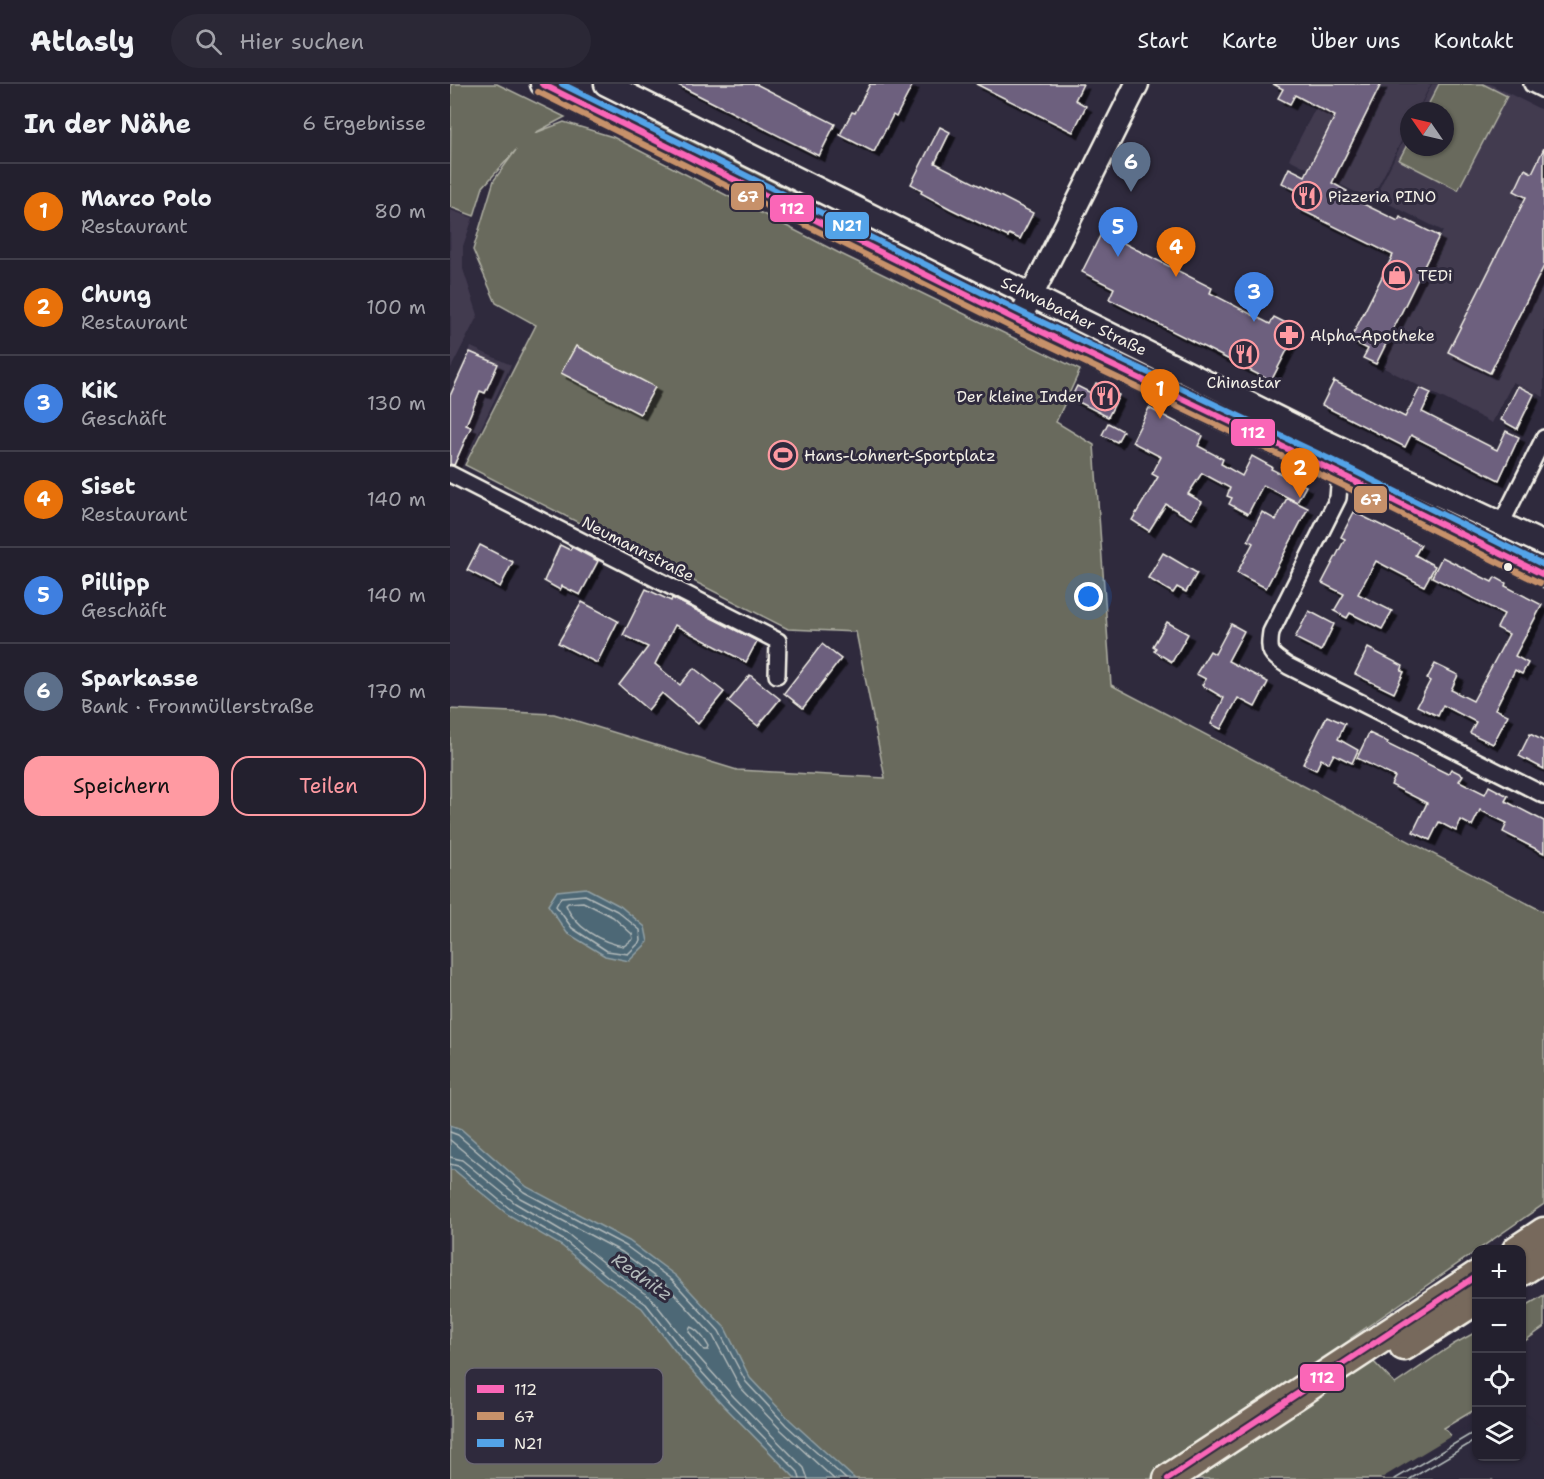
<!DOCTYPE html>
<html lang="de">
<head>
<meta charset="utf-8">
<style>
  :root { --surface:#23202e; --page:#2b2836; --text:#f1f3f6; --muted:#a3a3aa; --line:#403e4a; --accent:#ff9aa2 }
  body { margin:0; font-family:"Shantell Sans",sans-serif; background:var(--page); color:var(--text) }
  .controls { position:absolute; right:18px; bottom:18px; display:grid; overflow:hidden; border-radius:12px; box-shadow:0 2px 4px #0004 }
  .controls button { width:54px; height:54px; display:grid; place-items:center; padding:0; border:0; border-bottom:2px solid var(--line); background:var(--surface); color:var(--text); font:30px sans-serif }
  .compass { position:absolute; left:950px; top:18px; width:54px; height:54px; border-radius:50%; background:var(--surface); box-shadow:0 2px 4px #0004; rotate:304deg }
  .you { position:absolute; left:639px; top:513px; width:21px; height:21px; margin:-15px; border:4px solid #fff; border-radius:50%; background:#1a73e8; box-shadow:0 0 0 9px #1a73e833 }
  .badge { display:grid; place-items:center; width:39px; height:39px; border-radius:50%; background:var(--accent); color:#fff; font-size:20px; font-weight:700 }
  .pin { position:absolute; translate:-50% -50px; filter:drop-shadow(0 2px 3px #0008) }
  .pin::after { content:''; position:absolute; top:32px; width:21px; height:18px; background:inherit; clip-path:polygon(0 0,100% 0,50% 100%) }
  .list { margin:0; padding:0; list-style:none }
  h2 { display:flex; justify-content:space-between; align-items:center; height:78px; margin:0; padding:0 24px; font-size:26px }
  h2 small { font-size:20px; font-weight:400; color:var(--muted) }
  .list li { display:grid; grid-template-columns:39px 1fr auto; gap:18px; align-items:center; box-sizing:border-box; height:96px; padding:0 24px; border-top:2px solid var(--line) }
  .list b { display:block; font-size:22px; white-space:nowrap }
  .list p { margin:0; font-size:20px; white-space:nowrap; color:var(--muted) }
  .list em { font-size:20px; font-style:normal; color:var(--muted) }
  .actions { display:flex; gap:12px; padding:18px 24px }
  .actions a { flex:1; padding:14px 0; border:2px solid var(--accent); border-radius:18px; text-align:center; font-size:21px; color:var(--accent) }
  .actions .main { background:var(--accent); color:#111 }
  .icon { flex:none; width:33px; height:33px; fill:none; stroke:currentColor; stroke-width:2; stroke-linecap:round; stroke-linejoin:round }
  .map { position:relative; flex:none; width:1094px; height:1395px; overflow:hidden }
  header { display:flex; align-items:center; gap:36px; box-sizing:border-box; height:84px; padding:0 30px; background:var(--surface); border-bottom:2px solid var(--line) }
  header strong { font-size:28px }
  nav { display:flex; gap:33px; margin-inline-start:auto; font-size:21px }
  .search { width:420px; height:54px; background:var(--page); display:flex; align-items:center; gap:15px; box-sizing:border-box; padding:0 21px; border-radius:33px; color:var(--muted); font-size:22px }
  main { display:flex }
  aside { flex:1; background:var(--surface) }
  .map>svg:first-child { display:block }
  .built { fill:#423a50 }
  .green { fill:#696b5d; stroke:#aeaea2; stroke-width:1.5 }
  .water { fill:#4e6876; stroke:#909fa4; stroke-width:1.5 }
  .pier { fill:#2f2a3d }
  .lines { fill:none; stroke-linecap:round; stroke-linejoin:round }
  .shore { stroke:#b2baba; stroke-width:1.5 }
  .building { fill:#6d617e; stroke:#f4f1e8; stroke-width:1.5; filter:url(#shadow) }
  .street-casing { stroke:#f4f1e8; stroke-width:20 }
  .secondary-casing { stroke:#f4f1e8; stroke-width:27 }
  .highway-casing { stroke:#f4f1e8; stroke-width:33 }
  .street { stroke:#2f2a3d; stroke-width:15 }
  .secondary { stroke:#2f2a3d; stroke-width:22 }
  .highway { stroke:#77695c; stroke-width:28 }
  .bus-1-casing { stroke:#2f2a3d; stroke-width:10 }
  .bus-2-casing { stroke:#2f2a3d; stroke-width:10 }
  .bus-3-casing { stroke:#2f2a3d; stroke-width:10 }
  .bus-1 { stroke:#fa66b7; stroke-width:6 }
  .bus-2 { stroke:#c7916a; stroke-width:6 }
  .bus-3 { stroke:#53a3e8; stroke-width:6 }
  .bus-dot { fill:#f4f1e8; stroke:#2f2a3d; stroke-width:2 }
  .labels { text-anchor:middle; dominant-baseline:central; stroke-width:6; stroke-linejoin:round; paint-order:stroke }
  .poi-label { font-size:16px; fill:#f4f1e8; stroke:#2f2a3d; text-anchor:start }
  .street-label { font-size:16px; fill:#f4f1e8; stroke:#2f2a3d }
  .water-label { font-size:18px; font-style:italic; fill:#b2baba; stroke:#2f2a3d }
  .key { fill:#2f2a3d; stroke:#6a6670; stroke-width:1.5 }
  .key-label { font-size:16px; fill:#f4f1e8 }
  .line-badge { stroke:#2f2a3d; stroke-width:2 }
  .badge-label { font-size:16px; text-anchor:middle; font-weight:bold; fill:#fff }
</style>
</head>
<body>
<header>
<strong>Atlasly</strong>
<div class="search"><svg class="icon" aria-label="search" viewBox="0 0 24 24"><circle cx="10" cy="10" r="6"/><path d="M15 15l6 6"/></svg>Hier suchen</div>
<nav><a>Start</a><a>Karte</a><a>Über uns</a><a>Kontakt</a></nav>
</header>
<main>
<aside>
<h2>In der Nähe<small>6 Ergebnisse</small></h2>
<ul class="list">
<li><span class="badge" style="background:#e8710a">1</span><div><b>Marco Polo</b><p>Restaurant</p></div><em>80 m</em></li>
<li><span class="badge" style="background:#e8710a">2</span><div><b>Chung</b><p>Restaurant</p></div><em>100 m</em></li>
<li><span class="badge" style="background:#3f7fe0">3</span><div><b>KiK</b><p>Geschäft</p></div><em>130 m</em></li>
<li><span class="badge" style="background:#e8710a">4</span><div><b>Siset</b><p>Restaurant</p></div><em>140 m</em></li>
<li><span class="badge" style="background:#3f7fe0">5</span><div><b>Pillipp</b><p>Geschäft</p></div><em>140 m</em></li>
<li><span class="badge" style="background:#5c6f8a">6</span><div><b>Sparkasse</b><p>Bank · Fronmüllerstraße</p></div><em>170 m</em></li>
</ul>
<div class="actions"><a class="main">Speichern</a><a>Teilen</a></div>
</aside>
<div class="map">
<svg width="1094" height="1395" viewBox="0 0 1094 1395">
  <defs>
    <filter id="shadow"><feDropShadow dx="5.5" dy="5.5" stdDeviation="0" flood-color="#0009"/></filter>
  </defs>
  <rect width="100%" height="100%" fill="#2f2a3d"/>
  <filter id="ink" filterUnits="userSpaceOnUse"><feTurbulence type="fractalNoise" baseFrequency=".0167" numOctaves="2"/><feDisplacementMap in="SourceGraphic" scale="12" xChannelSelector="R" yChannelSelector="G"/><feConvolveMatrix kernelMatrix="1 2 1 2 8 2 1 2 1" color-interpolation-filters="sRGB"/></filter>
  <g filter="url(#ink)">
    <g class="built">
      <polygon points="878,0 981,0 967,27 959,27 959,42 921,116 839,75"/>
      <polygon points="982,0 1040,0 1094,27 1094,313 1063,298 1042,339 934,284 939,274 932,270 993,147 925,113 959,45 959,63 995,63 995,27 968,27"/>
      <polygon points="0,126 23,134 13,162 13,185 28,231 1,284"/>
      <polygon points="21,263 61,281 12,384 0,379 0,309"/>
    </g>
    <g class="green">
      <polygon points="1,0 47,0 115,33 85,49 114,38 163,53 389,169 630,286 606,338 644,361 661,601 1094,828 1094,1120 901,1254 945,1300 1004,1260 1026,1248 1026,1325 994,1344 1042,1395 0,1395 0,625 104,630 287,686 435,694 406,548 338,545 15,381 86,241 46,219 23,166 44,96 66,66 33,103 24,132 0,123"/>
      <polygon points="989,0 1033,0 1057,12 1008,106 949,76 959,57 959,63 995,63 995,27 975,27"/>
      <polygon points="202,39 279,71 386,123 385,126 304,94 200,43"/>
      <polygon points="620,239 856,357 854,362 616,247"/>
      <polygon points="1094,1211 1094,1243 1072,1259 1072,1224"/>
    </g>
    <g class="water">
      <polygon points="136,804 170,822 195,843 198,858 179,877 155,872 117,849 98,821 107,807"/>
      <polygon points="0,1041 11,1045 77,1103 179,1157 226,1192 275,1244 300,1294 340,1336 405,1395 346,1395 274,1322 232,1276 192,1224 153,1197 112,1162 57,1130 4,1086 0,1086"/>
    </g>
    <polygon class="pier" points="1072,1326 1094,1347 1094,1395 930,1395 1026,1337 1026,1372 1072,1372"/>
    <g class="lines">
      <g class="shore">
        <polygon points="135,811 167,827 190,846 191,857 178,870 157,867 122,844 106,822 111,813"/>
        <path d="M133 818 163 833 182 850 183 855 174 862C152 859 124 843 116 821L118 819Z"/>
        <polyline points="0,1048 8,1051 74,1108 176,1162 222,1196 269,1247 296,1298 336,1341 396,1395"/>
        <polyline points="0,1056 70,1114 172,1168 217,1202 263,1252 290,1303 331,1346 384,1395"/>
        <polyline points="0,1073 12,1076 65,1119 119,1151 162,1186 201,1214 243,1267 284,1313 354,1384 358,1395"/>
        <polyline points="0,1080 8,1082 60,1125 115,1157 157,1192 196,1220 237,1272 279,1318 348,1388 350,1395"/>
        <path d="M240 1243C248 1245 255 1256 259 1263L258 1266H254L239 1248Z"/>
        <polyline points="945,1395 1026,1347"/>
        <polyline points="960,1395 1026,1356"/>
      </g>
    </g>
    <g class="building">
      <polygon points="226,0 306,0 385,40 369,72"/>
      <polygon points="420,0 463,0 446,33 443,31 424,68 390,51 402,28 405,29"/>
      <polygon points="526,0 633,0 625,16 636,22 623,48"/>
      <polygon points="823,0 931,0 882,99 897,107 895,111 948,137 950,133 989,152 926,280 913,274 918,265 900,256 943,171 847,124 854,110 832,99 839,84 855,92 885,32 845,11 840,20 828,14 833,5"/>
      <polygon points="490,43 500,48 485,79 583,129 570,155 559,150 558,153 501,125 471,109 472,106 461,100"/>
      <polygon points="1094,64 1094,182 1040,289 998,268 1076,113 1064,107 1067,102 1075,85 1082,89"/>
      <polygon points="652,148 762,204 760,209 820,240 824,233 848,245 821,297 659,215 664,204 632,188"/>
      <polygon points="126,262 205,303 190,330 111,289"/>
      <polygon points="20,268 48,280 35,309 30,307 16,341 21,343 4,381 0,380 0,312"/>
      <polygon points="884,297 955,333 970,304 981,309 972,328 1047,366 1056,347 1069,353 1049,396 961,351 955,363 872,321"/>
      <polygon points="646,299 669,311 658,333 621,314 627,302 641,309"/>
      <polygon points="1068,302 1084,310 1067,345 1051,336"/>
      <polygon points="699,324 753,352 748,362 773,375 771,380 792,392 802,372 822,383 821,385 856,402 847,418 813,401 798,430 779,420 782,414 777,412 780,404 752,389 738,410 752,418 741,435 716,420 699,447 682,436 708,393 702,390 711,373 682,358"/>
      <polygon points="658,339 673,347 667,358 652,351"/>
      <polygon points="837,414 858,424 816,504 787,489 803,459 798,456 812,428 826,436"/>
      <polygon points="904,428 971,461 965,471 985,482 974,502 926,477 908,510 942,527 932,545 900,529 897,534 884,527 894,510 872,499 895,455 891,453"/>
      <polygon points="30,461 63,478 50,503 17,486"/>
      <polygon points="110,461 120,466 122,463 148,477 130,511 112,502 110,506 94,497"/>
      <polygon points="713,469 747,489 736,508 727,503 723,509 698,494"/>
      <polygon points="992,473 1042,498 1045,493 1056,499 1055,502 1092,521 1065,572 1078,579 1072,590 1065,586 1045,625 1058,631 1043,660 1020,649 1026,638 993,621 988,632 967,622 980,597 977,595 985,580 1008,591 1001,606 1023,617 1059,550 1047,544 1054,530 982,493"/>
      <polygon points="196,505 221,517 222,514 307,557 296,578 225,541 205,580 230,601 244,584 274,608 248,640 212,609 198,626 169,601 198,563 173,551"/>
      <polygon points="132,518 168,537 147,579 108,559"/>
      <polygon points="859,527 884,540 871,567 845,554"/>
      <polygon points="717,538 738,550 722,578 704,567 706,564 703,562"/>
      <polygon points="781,540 794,547 778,577 818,598 805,623 788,614 771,645 761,640 774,614 752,601 756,595 746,590 760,567 765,570"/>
      <polygon points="372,560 391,575 353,624 334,609"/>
      <polygon points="918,564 953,582 951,587 954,588 944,609 905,590"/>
      <polygon points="300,591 330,615 308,642 278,618"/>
      <polygon points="877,632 895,640 888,655 908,666 902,679 884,670 879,679 871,675 866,686 853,680"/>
      <polygon points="919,649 938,658 937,660 998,690 1001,685 1013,691 1009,697 1035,710 1039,702 1058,712 1055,717 1094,737 1094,769 1053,748 1057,739 1030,726 1022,742 1011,736 1006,747 989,738 980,756 963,748 977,719 941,701 945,693 907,674"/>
      <polygon points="1080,650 1094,657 1094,685 1069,672"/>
    </g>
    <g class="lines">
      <g class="street-casing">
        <g id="street">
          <polyline points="1082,0 1094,6"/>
          <path d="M874 357 890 390 888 414 821 548C818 569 820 570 838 582L1094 711"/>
          <polyline points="0,390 328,557 327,591"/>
          <polyline points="1051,440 1094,354"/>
        </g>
      </g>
      <g class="secondary-casing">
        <g id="secondary">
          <polyline points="92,0 569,237 890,390 1094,491"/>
          <polyline points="156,0 874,357 1094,460"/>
          <polyline points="575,224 687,0"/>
        </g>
      </g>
      <g class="highway-casing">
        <g id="highway">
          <polyline points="1067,1166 1094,1148"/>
          <polyline points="1072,1187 1094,1173"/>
          <polyline points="954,1262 1026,1216"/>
          <polyline points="718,1395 1026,1192"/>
        </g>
      </g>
      <use href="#street" class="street"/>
      <use href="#secondary" class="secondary"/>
      <use href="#highway" class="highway"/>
      <g class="bus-1-casing">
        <g id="bus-1">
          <polyline points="92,0 569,237 890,390 1094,491"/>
          <polyline points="718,1395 1026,1192"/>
        </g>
      </g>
      <g class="bus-2-casing">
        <polyline id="bus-2" points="88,8 565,245 886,398 1090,499"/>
      </g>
      <g class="bus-3-casing">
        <polyline id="bus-3" points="112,0 573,229 894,382 1094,481"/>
      </g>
      <use href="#bus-1" class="bus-1"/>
      <use href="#bus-2" class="bus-2"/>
      <use href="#bus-3" class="bus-3"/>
    </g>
  </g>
  <defs>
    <g id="restaurant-ring" transform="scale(1.5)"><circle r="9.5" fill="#2f2a3d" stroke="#ff9aa2" stroke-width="1.5"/><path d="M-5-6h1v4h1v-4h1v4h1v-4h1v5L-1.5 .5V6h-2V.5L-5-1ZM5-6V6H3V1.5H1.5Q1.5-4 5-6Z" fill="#ff9aa2"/></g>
    <g id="shop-ring" transform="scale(1.5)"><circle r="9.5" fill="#2f2a3d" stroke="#ff9aa2" stroke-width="1.5"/><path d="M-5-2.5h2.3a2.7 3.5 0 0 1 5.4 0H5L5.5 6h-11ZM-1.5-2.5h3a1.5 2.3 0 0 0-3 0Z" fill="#ff9aa2"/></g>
    <g id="pharmacy-ring" transform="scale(1.5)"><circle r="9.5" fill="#2f2a3d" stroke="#ff9aa2" stroke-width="1.5"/><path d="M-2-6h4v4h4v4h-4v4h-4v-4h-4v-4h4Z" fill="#ff9aa2"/></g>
    <g id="stadium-ring" transform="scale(1.5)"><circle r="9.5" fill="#2f2a3d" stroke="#ff9aa2" stroke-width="1.5"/><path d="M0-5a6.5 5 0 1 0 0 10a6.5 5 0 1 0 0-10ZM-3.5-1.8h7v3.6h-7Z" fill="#ff9aa2"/></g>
  </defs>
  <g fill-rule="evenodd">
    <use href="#restaurant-ring" x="857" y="112"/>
    <use href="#shop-ring" x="947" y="191"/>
    <use href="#pharmacy-ring" x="839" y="251"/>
    <use href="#restaurant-ring" x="794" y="270"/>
    <use href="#restaurant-ring" x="655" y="312"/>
    <use href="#stadium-ring" x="333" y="371"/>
  </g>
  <circle class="bus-dot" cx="1058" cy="483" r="5"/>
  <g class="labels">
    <g class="poi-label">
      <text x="878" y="112">Pizzeria PINO</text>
      <text x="968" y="191">TEDi</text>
      <text x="860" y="251">Alpha-Apotheke</text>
      <text x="794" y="298" text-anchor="middle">Chinastar</text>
      <text x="634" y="312" text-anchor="end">Der kleine Inder</text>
      <text x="354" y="371">Hans-Lohnert-Sportplatz</text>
    </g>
    <g class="street-label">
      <text transform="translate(624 232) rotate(26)">Schwabacher Straße</text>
      <text transform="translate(188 465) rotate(27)">Neumannstraße</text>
    </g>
    <g class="water-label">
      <text transform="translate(192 1193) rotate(35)">Rednitz</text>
    </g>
  </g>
  <rect x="15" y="1284" width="198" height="96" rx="9" class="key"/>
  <rect x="27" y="1301" width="27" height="8" fill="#fa66b7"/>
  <rect x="27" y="1328" width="27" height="8" fill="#c7916a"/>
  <rect x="27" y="1355" width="27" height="8" fill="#53a3e8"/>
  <g class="key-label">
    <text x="64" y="1311">112</text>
    <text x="64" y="1338">67</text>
    <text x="64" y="1365">N21</text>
  </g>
  <g class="line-badge">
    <rect x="280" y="98" width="35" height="29" rx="6" fill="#c7916a"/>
    <rect x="319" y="110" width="46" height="29" rx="6" fill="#fa66b7"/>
    <rect x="374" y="127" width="46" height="29" rx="6" fill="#53a3e8"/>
    <rect x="780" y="334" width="46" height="29" rx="6" fill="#fa66b7"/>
    <rect x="903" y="401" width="35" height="29" rx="6" fill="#c7916a"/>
    <rect x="849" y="1279" width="46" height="29" rx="6" fill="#fa66b7"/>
  </g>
  <g class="badge-label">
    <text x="298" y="118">67</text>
    <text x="342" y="130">112</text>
    <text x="397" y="147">N21</text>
    <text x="803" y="354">112</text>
    <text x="921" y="421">67</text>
    <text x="872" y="1299">112</text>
  </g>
</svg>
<div class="controls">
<button>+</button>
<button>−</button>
<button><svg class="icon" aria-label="locate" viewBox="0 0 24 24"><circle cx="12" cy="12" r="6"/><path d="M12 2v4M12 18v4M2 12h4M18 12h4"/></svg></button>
<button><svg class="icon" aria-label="layers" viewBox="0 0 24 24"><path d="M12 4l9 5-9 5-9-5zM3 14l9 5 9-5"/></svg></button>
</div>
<svg class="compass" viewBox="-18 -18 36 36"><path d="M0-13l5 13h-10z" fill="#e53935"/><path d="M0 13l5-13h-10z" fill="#a3a3aa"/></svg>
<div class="you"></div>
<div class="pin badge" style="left:710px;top:335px;background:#e8710a">1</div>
<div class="pin badge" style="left:850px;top:414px;background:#e8710a">2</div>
<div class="pin badge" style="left:804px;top:238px;background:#3f7fe0">3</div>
<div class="pin badge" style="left:726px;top:193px;background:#e8710a">4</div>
<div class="pin badge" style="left:668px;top:173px;background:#3f7fe0">5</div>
<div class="pin badge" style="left:681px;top:108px;background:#5c6f8a">6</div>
</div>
</main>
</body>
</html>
